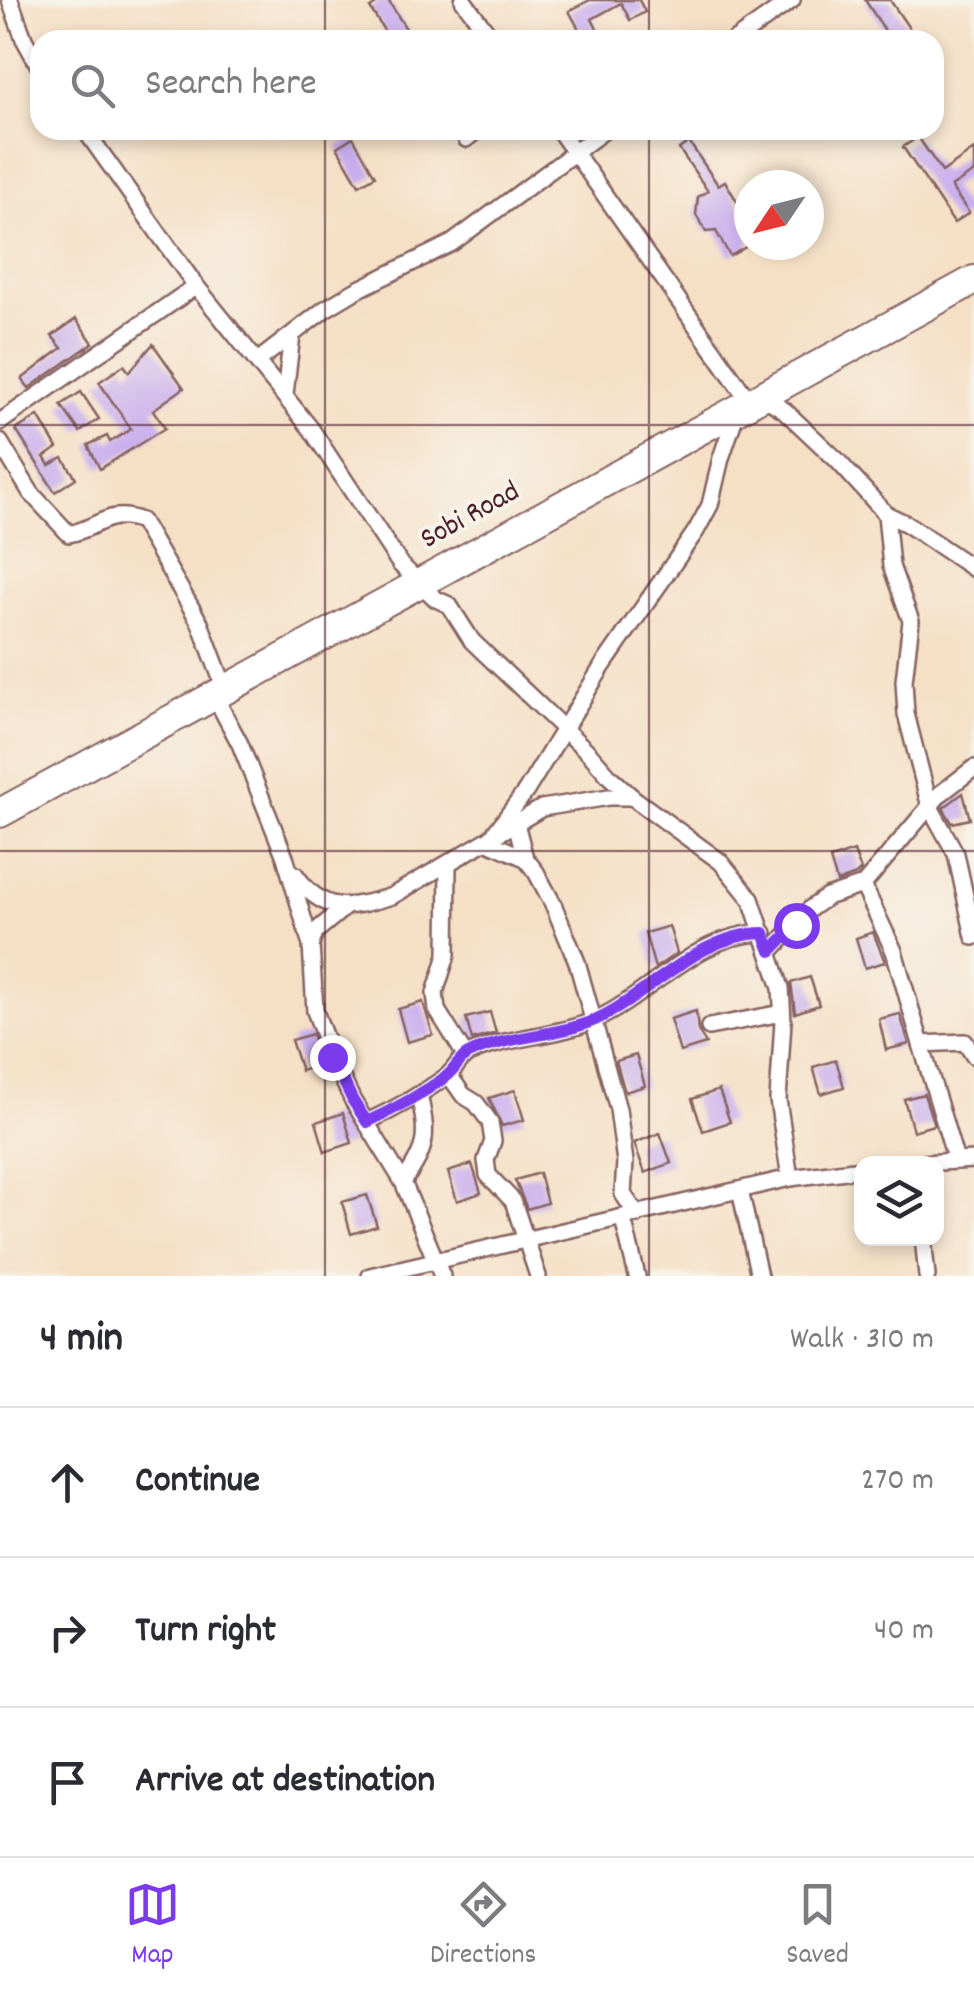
<!DOCTYPE html>
<html lang="en">
<head>
<meta charset="utf-8">
<style>
  :root { --surface:#fff; --page:#f7f7f7; --text:#2b2b33; --muted:#7c7c81; --line:#e1e1e2; --accent:#7c3aed }
  body { margin:0; font-family:Dekko,sans-serif; background:var(--page); color:var(--text) }
  .controls { position:absolute; right:30px; bottom:30px; display:grid; overflow:hidden; border-radius:20px; box-shadow:0 5px 15px #0003 }
  .controls button { width:90px; height:90px; display:grid; place-items:center; padding:0; border:0; border-bottom:2px solid var(--line); background:var(--surface); color:var(--text); font:50px sans-serif }
  .compass { position:absolute; left:734px; top:170px; width:90px; height:90px; border-radius:50%; background:var(--surface); box-shadow:0 5px 15px #0003; rotate:235deg }
  .stop { position:absolute; width:30px; height:30px; margin:-22px; border:8px solid #7c3aed; border-radius:50%; background:#fff }
  .stop.end { background:#7c3aed; border-color:#fff; box-shadow:0 2px 10px #0008 }
  .list { margin:0; padding:0; list-style:none }
  h2 { display:flex; justify-content:space-between; align-items:center; height:130px; margin:0; padding:0 40px; font-size:42px }
  h2 small { font-size:32px; font-weight:400; color:var(--muted) }
  .list li { display:grid; grid-template-columns:65px 1fr auto; gap:30px; align-items:center; box-sizing:border-box; height:150px; padding:0 40px; border-top:2px solid var(--line) }
  .list b { display:block; font-size:38px; white-space:nowrap }
  .list em { font-size:32px; font-style:normal; color:var(--muted) }
  .icon { flex:none; width:55px; height:55px; fill:none; stroke:currentColor; stroke-width:2; stroke-linecap:round; stroke-linejoin:round }
  .map { position:relative; flex:none; width:974px; height:1276px; overflow:hidden }
  .search { position:absolute; background:var(--surface); box-shadow:0 5px 15px #0003; left:30px; right:30px; top:30px; height:110px; display:flex; align-items:center; gap:25px; box-sizing:border-box; padding:0 35px; border-radius:30px; color:var(--muted); font-size:38px }
  .sheet { height:580px; background:var(--surface) }
  nav { display:flex; justify-content:space-around; align-items:center; box-sizing:border-box; height:140px; border-top:2px solid var(--line); background:var(--surface); font-size:28px; color:var(--muted) }
  nav a { display:grid; justify-items:center; gap:5px }
  nav .on { color:var(--accent) }
  .map>svg:first-child { display:block }
  .building { fill:#c7aced }
  .lines { fill:none; stroke-linecap:round; stroke-linejoin:round }
  .street-casing { stroke:#866261; stroke-width:20 }
  .highway-casing { stroke:#866261; stroke-width:32 }
  .street { stroke:#fff; stroke-width:15 }
  .highway { stroke:#fff; stroke-width:28 }
  .route { stroke:#7c3aed; stroke-width:12 }
  .grid { fill:none; stroke:#4a1f2b; stroke-width:2.5; stroke-opacity:0.55 }
  .labels { text-anchor:middle; dominant-baseline:central; stroke-width:8; stroke-linejoin:round; paint-order:stroke }
  .street-label { font-size:30px; fill:#4a1f2b; stroke:#f7f3e8 }
</style>
</head>
<body>
<div class="map">
<svg width="974" height="1276" viewBox="0 0 974 1276">
  <rect width="100%" height="100%" fill="#f7f3e8"/>
  <filter id="ink" filterUnits="userSpaceOnUse"><feTurbulence type="fractalNoise" baseFrequency=".01" numOctaves="2"/><feDisplacementMap in="SourceGraphic" scale="20" xChannelSelector="R" yChannelSelector="G"/><feConvolveMatrix kernelMatrix="1 2 1 2 8 2 1 2 1" color-interpolation-filters="sRGB"/></filter>
  <filter id="wash" filterUnits="userSpaceOnUse"><feTurbulence type="fractalNoise" baseFrequency=".0048" numOctaves="4" result="noise"/><feDisplacementMap in="SourceGraphic" scale="40" xChannelSelector="R" yChannelSelector="G"/><feGaussianBlur stdDeviation="2.25" result="paint"/><feColorMatrix in="noise" values="0 0 0 0 0 0 0 0 0 0 0 0 0 0 0 0 0 1.4 0 .05"/><feComposite in="paint" operator="in"/></filter>
  <g filter="url(#wash)">
    <rect width="100%" height="100%" fill="#f5dfc5"/>
    <g id="blocks">
      <g class="building">
        <polygon points="382,0 388,0 413,40 390,40 370,8"/>
        <polygon points="590,0 639,0 645,12 630,20 621,3 592,19 599,33 585,40 569,11"/>
        <polygon points="865,0 890,0 917,40 891,40"/>
        <polygon points="353,137 375,176 359,185 337,147"/>
        <polygon points="918,137 942,172 974,150 974,172 951,187 969,213 954,223 903,147"/>
        <polygon points="689,142 718,185 725,181 749,222 749,245 730,256 716,231 706,232 696,215 698,197 708,191 679,149"/>
        <polygon points="76,319 93,343 29,388 22,379 62,348 52,336"/>
        <polygon points="153,344 184,388 153,410 165,428 100,469 88,445 107,436 110,442 131,429 99,382 124,365 129,372"/>
        <polygon points="81,392 99,419 80,432 61,405"/>
        <polygon points="38,416 57,448 44,457 49,465 63,458 76,478 55,492 16,430"/>
        <polygon points="963,793 970,819 952,823 943,808"/>
        <polygon points="854,851 861,870 856,875 837,882 830,859"/>
        <polygon points="669,926 677,953 655,968 645,933"/>
        <polygon points="873,932 885,962 865,968 856,938"/>
        <polygon points="810,977 819,1005 795,1013 791,983"/>
        <polygon points="423,1002 433,1035 407,1042 398,1009"/>
        <polygon points="696,1011 698,1030 706,1044 680,1052 670,1019"/>
        <polygon points="490,1012 496,1033 472,1040 466,1018"/>
        <polygon points="900,1014 909,1044 886,1050 879,1019"/>
        <polygon points="312,1034 323,1064 301,1071 291,1040"/>
        <polygon points="636,1055 645,1086 625,1092 616,1061"/>
        <polygon points="836,1060 844,1087 821,1094 813,1067"/>
        <polygon points="515,1090 524,1120 502,1126 489,1098"/>
        <polygon points="719,1090 730,1122 703,1131 692,1099"/>
        <polygon points="924,1094 934,1125 913,1131 904,1099"/>
        <polygon points="343,1113 352,1143 325,1152 316,1122"/>
        <polygon points="660,1133 671,1163 645,1173 634,1143"/>
        <polygon points="472,1164 481,1193 457,1201 448,1172"/>
        <polygon points="539,1173 547,1203 527,1209 515,1180"/>
        <polygon points="367,1195 377,1226 351,1234 342,1202"/>
      </g>
    </g>
  </g>
  <g filter="url(#ink)">
    <use href="#blocks" fill-opacity="0" stroke="#866261" stroke-width="2.5"/>
    <g class="lines">
      <g class="street-casing">
        <g id="street">
          <polyline points="10,0 24,39 40,68"/>
          <polyline points="463,0 493,40"/>
          <polyline points="735,40 792,0"/>
          <polyline points="85,130 196,286 311,429 400,564 436,599 449,605 472,641 589,753 610,777 632,797 721,862 751,899 781,988 783,1021 778,1100 790,1178"/>
          <polyline points="559,130 749,401"/>
          <polyline points="466,139 478,130"/>
          <polyline points="259,360 325,309 355,291 452,243 605,130"/>
          <polyline points="285,394 292,335"/>
          <polyline points="760,395 784,410 837,460 886,514 907,524 974,569"/>
          <polyline points="0,422 196,286"/>
          <path d="M0 442 31 493 69 534C99 528 108 508 141 521L200 623 225 689"/>
          <polyline points="886,514 891,566 911,621 904,681 906,714 930,807 956,854 974,937"/>
          <polyline points="214,695 240,744 285,857 311,945 315,1011 332,1057 353,1101 403,1182 442,1276"/>
          <polyline points="516,823 525,858 536,872 553,904 577,962 618,1109 625,1162 623,1194 637,1215"/>
          <polyline points="525,858 488,842 526,791 602,667 696,531 710,505 721,458 738,408"/>
          <polyline points="448,865 447,955 435,993 437,1010 465,1055"/>
          <path d="M295 874C323 915 348 909 392 896L542 808 609 797H632"/>
          <polyline points="863,885 894,951 921,1044 965,1042 974,1056"/>
          <polyline points="311,945 315,932 345,907"/>
          <polyline points="771,951 811,908 827,897 863,885 940,794 974,768"/>
          <polyline points="709,1027 782,1013"/>
          <polyline points="921,1044 956,1161"/>
          <polyline points="449,1075 463,1095 476,1103 490,1122 493,1141 486,1160 488,1175 513,1201 538,1276"/>
          <path d="M367 1122C395 1109 422 1094 447 1076 455 1070 459 1059 468 1054 507 1036 555 1037 595 1020 652 994 697 933 764 933"/>
          <polyline points="905,1164 974,1160"/>
          <path d="M403 1182C428 1147 428 1136 419 1094"/>
          <polyline points="740,1190 759,1276"/>
          <polyline points="623,1219 637,1276"/>
          <polyline points="923,1238 927,1276"/>
          <polyline points="370,1276 790,1178 862,1169"/>
        </g>
      </g>
      <g class="highway-casing">
        <polyline id="highway" points="0,813 974,280"/>
      </g>
      <use href="#street" class="street"/>
      <use href="#highway" class="highway"/>
    </g>
  </g>
  <g class="lines" filter="url(#ink)">
    <path class="route" d="M332 1057 353 1101 367 1122C395 1109 422 1094 447 1076 455 1070 460 1058 468 1054 507 1035 555 1037 595 1020 652 994 697 934 764 933L771 951 796 925"/>
  </g>
  <path class="grid" d="M325 0V40M649 0V40M325 130V1276M649 130V1276M0 425H974M0 851H974"/>
  <g class="labels">
    <g class="street-label">
      <text transform="translate(471 517) rotate(-29)">Sobi Road</text>
    </g>
  </g>
</svg>
<div class="controls">
<button><svg class="icon" aria-label="layers" viewBox="0 0 24 24"><path d="M12 4l9 5-9 5-9-5zM3 14l9 5 9-5"/></svg></button>
</div>
<svg class="compass" viewBox="-18 -18 36 36"><path d="M0-13l5 13h-10z" fill="#e53935"/><path d="M0 13l5-13h-10z" fill="#7c7c81"/></svg>
<div class="stop" style="left:796px;top:925px"></div>
<div class="stop end" style="left:332px;top:1057px"></div>
<div class="search"><svg class="icon" aria-label="search" viewBox="0 0 24 24"><circle cx="10" cy="10" r="6"/><path d="M15 15l6 6"/></svg>Search here</div>
</div>
<section class="sheet">
<h2>4 min<small>Walk · 310 m</small></h2>
<ul class="list">
<li><svg class="icon" aria-label="ahead" viewBox="0 0 24 24"><path d="M12 20V5M6 11l6-6 6 6"/></svg><div><b>Continue</b></div><em>270 m</em></li>
<li><svg class="icon" aria-label="right" viewBox="0 0 24 24"><path d="M7 20v-9h11M14 6l5 5-5 5"/></svg><div><b>Turn right</b></div><em>40 m</em></li>
<li><svg class="icon" aria-label="arrive" viewBox="0 0 24 24"><path d="M6 21V4h12l-3 4 3 4H6"/></svg><div><b>Arrive at destination</b></div></li>
</ul>
</section>
<nav>
<a class="on"><svg class="icon" aria-label="map" viewBox="0 0 24 24"><path d="M3 6l6-2 6 2 6-2v14l-6 2-6-2-6 2zM9 4v14M15 6v14"/></svg>Map</a>
<a><svg class="icon" aria-label="directions" viewBox="0 0 24 24"><path d="M12 3l9 9-9 9-9-9zM9 14v-3h6M13 9l2 2-2 2"/></svg>Directions</a>
<a><svg class="icon" aria-label="saved" viewBox="0 0 24 24"><path d="M7 4h10v16l-5-4-5 4z"/></svg>Saved</a>
</nav>
</body>
</html>
